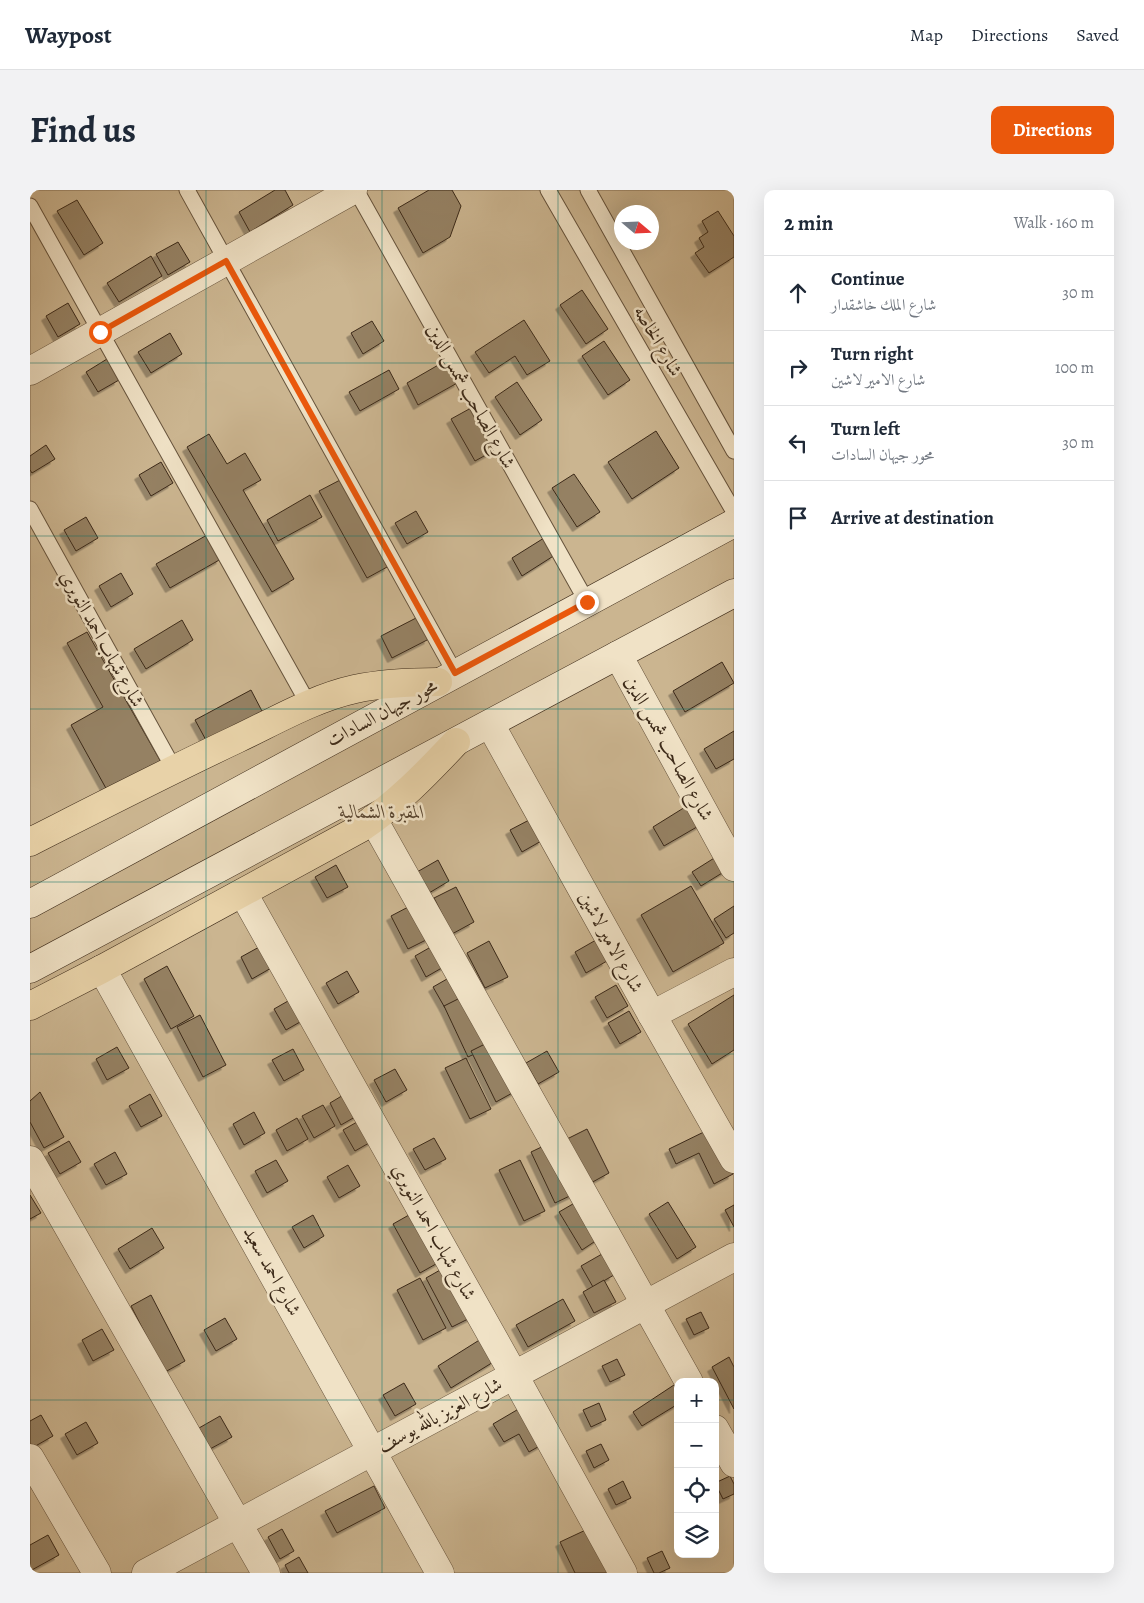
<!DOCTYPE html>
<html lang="en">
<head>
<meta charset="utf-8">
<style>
  :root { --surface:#fff; --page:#f2f2f3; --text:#1f2937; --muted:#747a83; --line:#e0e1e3; --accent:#ea580c }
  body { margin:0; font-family:Alegreya,Amiri,serif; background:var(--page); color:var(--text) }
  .controls { position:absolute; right:15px; bottom:15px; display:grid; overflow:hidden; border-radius:10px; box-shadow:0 5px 20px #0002 }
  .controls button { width:45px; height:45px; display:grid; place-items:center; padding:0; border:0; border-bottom:1px solid var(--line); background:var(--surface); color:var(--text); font:25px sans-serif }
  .compass { position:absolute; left:584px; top:15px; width:45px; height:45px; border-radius:50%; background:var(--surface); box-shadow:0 5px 20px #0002; rotate:109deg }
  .stop { position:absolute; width:15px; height:15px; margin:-11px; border:4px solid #ea580c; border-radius:50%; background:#fff }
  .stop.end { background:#ea580c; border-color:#fff; box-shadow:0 1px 5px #0008 }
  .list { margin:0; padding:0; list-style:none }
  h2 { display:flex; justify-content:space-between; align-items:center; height:65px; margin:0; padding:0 20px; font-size:21px }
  h2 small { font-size:16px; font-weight:400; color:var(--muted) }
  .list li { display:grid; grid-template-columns:32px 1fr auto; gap:15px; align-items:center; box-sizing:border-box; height:75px; padding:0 20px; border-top:1px solid var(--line) }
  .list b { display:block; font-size:19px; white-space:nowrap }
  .list p { margin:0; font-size:16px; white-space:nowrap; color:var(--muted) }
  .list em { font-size:16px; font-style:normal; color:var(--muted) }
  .icon { flex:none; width:28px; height:28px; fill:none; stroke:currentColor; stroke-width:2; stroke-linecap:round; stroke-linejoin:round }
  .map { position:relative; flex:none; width:704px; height:1383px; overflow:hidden; border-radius:10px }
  header { display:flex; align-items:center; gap:30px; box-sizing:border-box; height:70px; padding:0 25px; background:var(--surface); border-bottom:1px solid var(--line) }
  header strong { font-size:24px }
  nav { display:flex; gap:28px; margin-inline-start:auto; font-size:18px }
  .intro { display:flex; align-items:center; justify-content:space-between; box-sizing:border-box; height:120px; padding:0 30px }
  h1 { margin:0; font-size:35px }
  .button { padding:12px 22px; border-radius:10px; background:var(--accent); color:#fff; font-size:18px; font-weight:700 }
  main { display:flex; gap:30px; padding:0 30px }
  aside { flex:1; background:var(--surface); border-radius:10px; box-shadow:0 5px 20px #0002 }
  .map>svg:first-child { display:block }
  .green { fill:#cbb590; stroke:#836f54; fill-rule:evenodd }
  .building { fill:#958163; stroke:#3b2918; filter:url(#shadow) }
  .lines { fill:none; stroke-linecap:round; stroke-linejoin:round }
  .service-casing { stroke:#66533c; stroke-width:17 }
  .minor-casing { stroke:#66533c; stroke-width:29 }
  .secondary-casing { stroke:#3b2918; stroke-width:29 }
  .trunk-casing { stroke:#3b2918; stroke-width:29 }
  .service { stroke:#f0e2c6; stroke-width:15 }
  .minor { stroke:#f0e2c6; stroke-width:28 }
  .secondary { stroke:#f0e2c6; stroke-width:28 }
  .trunk { stroke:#e8d2a8; stroke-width:28 }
  .route { stroke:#ea580c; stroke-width:6 }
  .grid { fill:none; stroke:#0f766e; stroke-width:1; stroke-opacity:0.55 }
  .labels { text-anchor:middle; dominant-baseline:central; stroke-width:5; stroke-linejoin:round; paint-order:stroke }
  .street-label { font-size:19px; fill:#3b2918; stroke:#f0e2c6 }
  .park-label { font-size:19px; font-style:italic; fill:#584530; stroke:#f0e2c6 }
</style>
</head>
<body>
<header>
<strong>Waypost</strong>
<nav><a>Map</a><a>Directions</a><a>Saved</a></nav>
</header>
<div class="intro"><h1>Find us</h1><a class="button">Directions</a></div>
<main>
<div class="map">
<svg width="704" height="1383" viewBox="0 0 704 1383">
  <defs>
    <filter id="shadow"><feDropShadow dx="-4.5" dy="4.5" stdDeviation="0" flood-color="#0004"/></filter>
  </defs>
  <rect width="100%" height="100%" fill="#e8d2a8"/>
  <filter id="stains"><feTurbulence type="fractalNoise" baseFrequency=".004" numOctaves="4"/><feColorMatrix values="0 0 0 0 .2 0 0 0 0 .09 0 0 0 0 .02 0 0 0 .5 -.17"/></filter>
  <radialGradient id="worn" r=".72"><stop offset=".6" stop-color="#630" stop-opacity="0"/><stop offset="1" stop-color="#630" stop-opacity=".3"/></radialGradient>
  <path class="green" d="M0 0H704V1383H0ZM592 22H622V52H592ZM648 1192H685V1364H648Z"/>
  <g class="building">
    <polygon points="245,0 255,0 263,15 220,42 209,22"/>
    <polygon points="399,0 422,0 431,16 420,47 393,63 368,18"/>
    <polygon points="47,10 73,53 54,65 27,21"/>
    <polygon points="688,21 704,46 704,67 679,83 665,63 674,57 669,48 678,42 672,31"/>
    <polygon points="148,52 160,72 138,85 126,64"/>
    <polygon points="121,66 132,86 89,112 77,93"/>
    <polygon points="552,100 578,139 556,154 530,115"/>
    <polygon points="38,113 50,134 28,147 16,126"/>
    <polygon points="494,130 520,171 497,185 485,166 459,183 445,162"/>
    <polygon points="342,131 354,151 333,164 321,143"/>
    <polygon points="140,143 152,164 121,183 108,162"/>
    <polygon points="574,151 600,190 578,205 552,166"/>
    <polygon points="77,169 89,190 68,202 56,182"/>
    <polygon points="417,170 429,192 388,215 377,193"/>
    <polygon points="359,180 369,199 330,221 319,202"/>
    <polygon points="487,192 512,230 490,245 465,207"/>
    <polygon points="441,218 465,260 445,271 421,229"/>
    <polygon points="626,241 649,278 602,309 578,272"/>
    <polygon points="179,244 197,274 215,263 231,290 213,300 264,389 242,402 157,257"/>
    <polygon points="16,255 25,269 2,283 0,280 0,266"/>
    <polygon points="131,272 143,293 121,306 109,285"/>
    <polygon points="544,284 570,322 547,337 522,298"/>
    <polygon points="312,289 359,376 337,388 289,301"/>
    <polygon points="280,305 292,327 248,351 237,330"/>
    <polygon points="386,321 398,342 377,354 365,333"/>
    <polygon points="56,327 68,348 46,361 34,340"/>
    <polygon points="177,345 191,369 140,398 126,374"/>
    <polygon points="514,348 525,365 492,386 482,368"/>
    <polygon points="91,383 103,404 81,417 69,396"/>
    <polygon points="388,427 399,449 362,468 351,446"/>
    <polygon points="152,430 163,450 116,479 104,459"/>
    <polygon points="57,442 131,572 78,602 41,535 73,517 37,453"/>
    <polygon points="692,472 704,493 655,522 643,501"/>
    <polygon points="221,500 233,523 177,552 165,530"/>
    <polygon points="704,541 704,569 686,579 674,559"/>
    <polygon points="660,614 672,634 634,656 623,637"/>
    <polygon points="501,629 513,650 492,662 480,640"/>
    <polygon points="689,665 697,680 671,696 662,682"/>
    <polygon points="408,670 419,691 399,703 387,682"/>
    <polygon points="306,675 318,697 297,708 285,687"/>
    <polygon points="661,696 694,753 643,782 611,725"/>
    <polygon points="426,697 444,732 422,744 404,708"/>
    <polygon points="382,715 400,748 378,759 361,726"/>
    <polygon points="704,716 704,743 696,748 684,729"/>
    <polygon points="566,750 577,771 556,783 545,762"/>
    <polygon points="459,751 478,787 455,798 437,763"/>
    <polygon points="406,754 417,775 396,787 385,766"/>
    <polygon points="231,756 243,777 222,789 211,767"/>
    <polygon points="137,776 164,826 141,839 114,789"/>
    <polygon points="317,781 329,802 308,814 296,793"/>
    <polygon points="424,785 436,806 415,818 403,797"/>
    <polygon points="586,795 598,816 577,828 565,807"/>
    <polygon points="704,805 704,860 682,874 658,834"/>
    <polygon points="434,806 459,857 438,867 414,816"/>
    <polygon points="265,807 277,828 256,840 244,819"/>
    <polygon points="599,821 611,842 590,854 578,833"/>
    <polygon points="170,825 196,875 173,887 147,837"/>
    <polygon points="461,851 486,901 466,912 441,861"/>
    <polygon points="87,857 99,878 77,890 66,869"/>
    <polygon points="263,859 274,880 254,891 242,870"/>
    <polygon points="517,861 529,882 508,894 496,873"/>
    <polygon points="436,868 461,919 440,929 415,878"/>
    <polygon points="365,879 377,900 356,912 344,890"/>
    <polygon points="320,901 332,923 311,935 300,913"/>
    <polygon points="10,902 34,947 14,958 0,932 0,911"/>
    <polygon points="120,904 132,926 111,937 99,916"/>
    <polygon points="293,915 305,936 284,948 272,926"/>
    <polygon points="224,922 235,943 214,955 203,934"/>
    <polygon points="267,928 278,949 257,961 246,940"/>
    <polygon points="334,928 346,949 325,961 313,940"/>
    <polygon points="557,939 579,983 559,994 537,949"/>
    <polygon points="680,939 703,984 684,994 669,963 646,974 639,959"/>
    <polygon points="404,948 416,969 395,980 383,959"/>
    <polygon points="39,951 51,972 30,984 18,963"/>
    <polygon points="522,952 546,1003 525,1013 501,962"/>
    <polygon points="85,962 97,984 76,995 64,974"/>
    <polygon points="246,970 258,991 237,1003 225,981"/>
    <polygon points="490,970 515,1021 494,1031 469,980"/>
    <polygon points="318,975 330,996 309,1008 297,987"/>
    <polygon points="0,1005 11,1023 0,1029"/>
    <polygon points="548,1011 570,1048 552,1060 529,1022"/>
    <polygon points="638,1012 666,1057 647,1069 619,1024"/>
    <polygon points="704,1015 704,1037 695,1020"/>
    <polygon points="386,1021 413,1070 390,1083 363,1034"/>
    <polygon points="283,1025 294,1046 274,1058 262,1037"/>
    <polygon points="122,1038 134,1058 100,1079 88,1059"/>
    <polygon points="572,1064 584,1085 563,1097 551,1076"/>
    <polygon points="419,1075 446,1125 422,1137 396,1088"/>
    <polygon points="390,1088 416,1138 393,1150 367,1100"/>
    <polygon points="574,1090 586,1112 564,1123 553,1102"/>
    <polygon points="121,1105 155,1171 135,1182 101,1116"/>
    <polygon points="533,1109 545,1131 498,1157 486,1135"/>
    <polygon points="671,1122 679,1138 664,1145 656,1129"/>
    <polygon points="195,1128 207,1149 186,1161 174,1140"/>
    <polygon points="72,1139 84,1160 63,1171 52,1150"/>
    <polygon points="451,1149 465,1171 421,1198 408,1176"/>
    <polygon points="699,1167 704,1177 704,1219 682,1177"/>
    <polygon points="587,1169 595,1185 580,1192 572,1176"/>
    <polygon points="374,1193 386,1214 365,1226 353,1205"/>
    <polygon points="647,1193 648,1214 612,1236 603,1222"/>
    <polygon points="569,1213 576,1230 561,1237 553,1220"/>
    <polygon points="492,1217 513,1254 499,1262 489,1244 474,1252 463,1234"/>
    <polygon points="11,1225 23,1246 2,1258 0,1254 0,1231"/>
    <polygon points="190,1226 202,1247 180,1259 169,1238"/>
    <polygon points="56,1232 68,1253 47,1265 35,1244"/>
    <polygon points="571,1254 579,1270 564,1278 556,1261"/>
    <polygon points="700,1286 704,1294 704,1304 693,1309 685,1293"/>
    <polygon points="593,1291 601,1308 586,1315 578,1299"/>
    <polygon points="344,1296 355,1318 307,1343 295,1321"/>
    <polygon points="560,1338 582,1383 545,1383 530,1352"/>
    <polygon points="252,1339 264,1361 250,1369 238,1347"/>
    <polygon points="18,1345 29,1365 0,1381 0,1355"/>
    <polygon points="632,1361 640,1378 629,1383 624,1383 617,1368"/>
    <polygon points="269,1367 278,1383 259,1383 255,1375"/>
  </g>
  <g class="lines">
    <g class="service-casing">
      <g id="service">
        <polyline points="157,0 425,483"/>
        <polyline points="326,0 557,412"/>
        <polyline points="518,0 704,322"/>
        <polyline points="558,0 704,261"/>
        <polyline points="0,16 279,515"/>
        <polyline points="0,319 144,579"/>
      </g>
    </g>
    <g class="minor-casing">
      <g id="minor">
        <polyline points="0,181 323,0"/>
        <polyline points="588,465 704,677"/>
        <polyline points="460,534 622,825 704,969"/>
        <polyline points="343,629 659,1192"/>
        <polyline points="213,703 484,1185 593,1383"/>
        <polyline points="72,779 410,1383"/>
        <polyline points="622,825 704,782"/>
        <polyline points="0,970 236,1383"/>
        <polyline points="685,1239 704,1273"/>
        <polyline points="0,1268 67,1383"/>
        <polyline points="116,1383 704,1067"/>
      </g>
    </g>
    <g class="secondary-casing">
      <g id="secondary">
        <polyline points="0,714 704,333"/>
        <polyline points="0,779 704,403"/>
      </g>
    </g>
    <g class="trunk-casing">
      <g id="trunk">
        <path d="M0 652C69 617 137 582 207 549 245 531 284 508 325 499 353 493 380 492 408 492"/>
        <path d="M0 816 72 779 331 638C368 613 395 585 426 552"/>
      </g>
    </g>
    <use href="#service" class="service"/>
    <use href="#minor" class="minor"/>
    <use href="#secondary" class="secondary"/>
    <use href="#trunk" class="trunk"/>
  </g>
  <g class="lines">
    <polyline class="route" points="70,142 196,71 425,483 557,412"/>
  </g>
  <path class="grid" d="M176 0V1383M352 0V1383M528 0V1383M0 173H704M0 346H704M0 519H704M0 692H704M0 864H704M0 1037H704M0 1210H648M685 1210H704"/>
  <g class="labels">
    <g class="street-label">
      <text transform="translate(628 151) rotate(60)">شارع الخاصه</text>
      <text transform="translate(441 206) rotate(61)">شارع الصاحب شمس الدين</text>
      <text transform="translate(72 449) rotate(61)">شارع شهاب احمد النويري</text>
      <text transform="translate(352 523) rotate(-28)">محور جيهان السادات</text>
      <text transform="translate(639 558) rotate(61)">شارع الصاحب شمس الدين</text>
      <text transform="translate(581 752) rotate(61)">شارع الامير لاشين</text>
      <text transform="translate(404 1042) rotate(61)">شارع شهاب احمد النويري</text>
      <text transform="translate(242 1081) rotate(61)">شارع احمد سعيد</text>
      <text transform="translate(410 1225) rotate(-28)">شارع العزيز بالله يوسف</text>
    </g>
    <g class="park-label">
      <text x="352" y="622">المقبرة الشمالية</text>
    </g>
  </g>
  <rect width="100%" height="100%" filter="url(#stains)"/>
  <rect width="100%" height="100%" fill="url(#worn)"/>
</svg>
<div class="controls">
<button>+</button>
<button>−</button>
<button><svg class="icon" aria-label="locate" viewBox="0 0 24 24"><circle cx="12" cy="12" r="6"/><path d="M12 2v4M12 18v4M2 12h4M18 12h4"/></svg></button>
<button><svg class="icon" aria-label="layers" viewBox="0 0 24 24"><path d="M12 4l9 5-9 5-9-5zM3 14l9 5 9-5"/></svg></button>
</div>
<svg class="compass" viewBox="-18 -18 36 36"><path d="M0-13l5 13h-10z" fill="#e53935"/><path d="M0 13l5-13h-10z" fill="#747a83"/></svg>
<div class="stop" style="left:70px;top:142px"></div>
<div class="stop end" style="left:557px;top:412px"></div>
</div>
<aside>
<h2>2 min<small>Walk · 160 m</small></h2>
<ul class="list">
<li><svg class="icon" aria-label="ahead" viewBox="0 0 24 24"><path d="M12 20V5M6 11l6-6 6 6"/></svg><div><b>Continue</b><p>شارع الملك خاشقدار</p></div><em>30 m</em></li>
<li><svg class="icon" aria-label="right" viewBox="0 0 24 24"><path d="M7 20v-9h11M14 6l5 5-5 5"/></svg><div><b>Turn right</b><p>شارع الامير لاشين</p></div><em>100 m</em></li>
<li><svg class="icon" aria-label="left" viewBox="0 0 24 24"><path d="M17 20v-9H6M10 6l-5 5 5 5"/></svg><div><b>Turn left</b><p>محور جيهان السادات</p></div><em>30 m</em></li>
<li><svg class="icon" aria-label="arrive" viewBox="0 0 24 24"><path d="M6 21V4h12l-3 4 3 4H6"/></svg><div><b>Arrive at destination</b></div></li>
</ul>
</aside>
</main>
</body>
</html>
